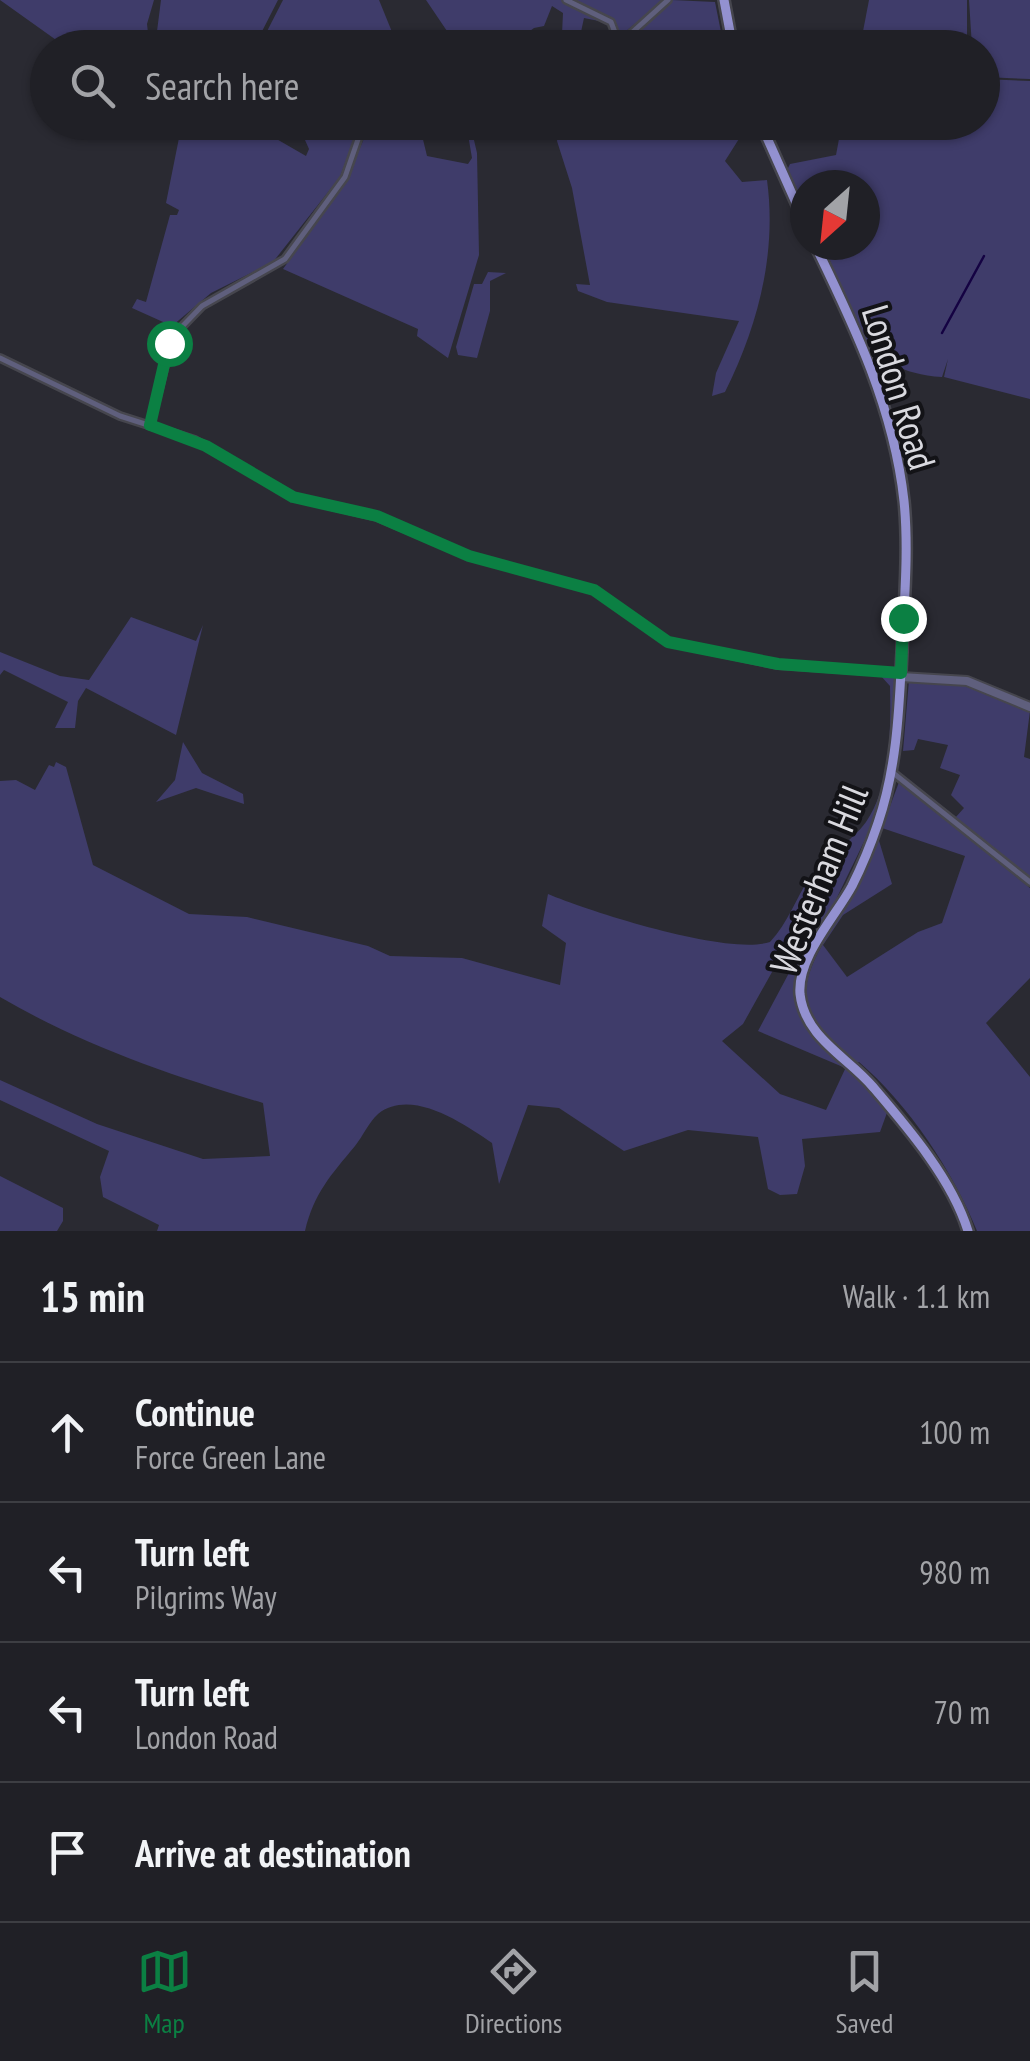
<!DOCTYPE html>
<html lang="en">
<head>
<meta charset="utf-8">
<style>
  :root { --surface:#202026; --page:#28282e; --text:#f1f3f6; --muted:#a2a3a7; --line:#3d3e43; --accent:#0b8043 }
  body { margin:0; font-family:"PT Sans Narrow",sans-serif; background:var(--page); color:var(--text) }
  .compass { position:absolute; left:790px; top:170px; width:90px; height:90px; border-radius:50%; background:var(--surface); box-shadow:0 2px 8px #0004; rotate:207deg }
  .stop { position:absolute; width:30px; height:30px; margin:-22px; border:8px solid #0b8043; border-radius:50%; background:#fff }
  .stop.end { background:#0b8043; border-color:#fff; box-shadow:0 2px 10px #0008 }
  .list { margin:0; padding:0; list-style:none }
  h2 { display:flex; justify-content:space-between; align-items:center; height:130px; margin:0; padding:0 40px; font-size:42px }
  h2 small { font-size:32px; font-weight:400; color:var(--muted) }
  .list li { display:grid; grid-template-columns:65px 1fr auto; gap:30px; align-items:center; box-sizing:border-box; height:140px; padding:0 40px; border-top:2px solid var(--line) }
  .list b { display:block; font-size:38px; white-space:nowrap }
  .list p { margin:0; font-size:32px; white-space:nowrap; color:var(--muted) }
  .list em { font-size:32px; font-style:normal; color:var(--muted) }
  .icon { flex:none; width:55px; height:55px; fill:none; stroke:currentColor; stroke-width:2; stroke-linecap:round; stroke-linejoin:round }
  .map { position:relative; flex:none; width:1030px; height:1231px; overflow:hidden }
  .search { position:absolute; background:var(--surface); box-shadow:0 2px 8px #0004; left:30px; right:30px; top:30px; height:110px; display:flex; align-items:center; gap:25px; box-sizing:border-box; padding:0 35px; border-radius:55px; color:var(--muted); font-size:38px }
  .sheet { height:690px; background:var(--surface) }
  nav { display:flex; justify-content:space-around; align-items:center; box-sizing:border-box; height:140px; border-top:2px solid var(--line); background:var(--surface); font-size:28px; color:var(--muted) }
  nav a { display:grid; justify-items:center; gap:5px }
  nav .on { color:var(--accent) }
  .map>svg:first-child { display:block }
  .green { fill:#3f3c6a }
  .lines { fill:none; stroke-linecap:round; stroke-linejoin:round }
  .stream { stroke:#140242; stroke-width:2.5 }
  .minor-casing { stroke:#46464e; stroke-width:10 }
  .tertiary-casing { stroke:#46464e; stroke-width:12 }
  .primary-casing { stroke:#46464e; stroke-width:14 }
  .minor { stroke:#5f5f7d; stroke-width:5 }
  .tertiary { stroke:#5f5f7d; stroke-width:8 }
  .primary { stroke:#9391d0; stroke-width:9 }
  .route { stroke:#0b8043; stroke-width:12 }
  .labels { text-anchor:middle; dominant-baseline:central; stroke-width:8; stroke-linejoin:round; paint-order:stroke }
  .street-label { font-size:38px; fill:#d9d9df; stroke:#131317 }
</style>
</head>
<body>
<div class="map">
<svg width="1030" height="1231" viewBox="0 0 1030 1231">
  <rect width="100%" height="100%" fill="#2a2a32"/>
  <g class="green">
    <polygon points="0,0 154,0 147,24 149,41 143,47 66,47"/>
    <polygon points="161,0 278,0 254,47 150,47 156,39"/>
    <polygon points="283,0 379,0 392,32 374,47 259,47"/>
    <polygon points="426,0 563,0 609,23 584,18 579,41 562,34 563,13 552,6 544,26 534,28 522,37 522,47 436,47 449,34"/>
    <polygon points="573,0 664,0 620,36 611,17"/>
    <polygon points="672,0 715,2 724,47 631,47 625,42"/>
    <polygon points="869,0 967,0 967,47 860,47"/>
    <polygon points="969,0 1030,0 1030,79 983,77 982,48 972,47"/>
    <path d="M983 79 1030 81V399L944 377 948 359 942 377C857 372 854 310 823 245H865V185H805V207L787 170 790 164 836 155 842 123 982 122Z"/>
    <polygon points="371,122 419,123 427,156 468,164 472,158 466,123 470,123 477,153 479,255 448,358 417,336 418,329 283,269 345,183"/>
    <polygon points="182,123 249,123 306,156 309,149 305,140 313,128 325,134 360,123 340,177 273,262 211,293 172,326 132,308 137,299 146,302 170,215 177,215 179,210 166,203"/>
    <path d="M596 123H749L725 161 742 182 767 180C777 253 758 326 725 392L712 396 716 373 739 321 607 302 578 291 576 284 590 285 572 188 557 141 559 129 587 124 595 128Z"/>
    <polygon points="488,272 506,273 490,281 490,311 477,358 458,355 456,347 474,284 482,284"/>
    <polygon points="131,617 196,641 203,625 176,735 86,688 78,701 75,728 55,728 68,702 4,670 0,675 0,652 60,676 89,680"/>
    <path d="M880 675 895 677 890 759 876 817 795 984C799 1017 820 1045 843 1067L758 1031 805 943 796 929 743 1024 722 1041 780 1094 826 1110 846 1067 888 1110 880 1132 802 1139 805 1166 797 1194 780 1195 768 1189 758 1137 688 1130 624 1151 559 1108 528 1105 499 1184 492 1143C465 1125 412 1087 378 1114 369 1122 363 1136 355 1146 331 1175 314 1193 305 1231H157L159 1225 103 1197 100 1177 109 1151 0 1100V1080L97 1124 203 1159 270 1156 263 1103C170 1075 84 1046 0 997V781L16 780 35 790 49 765 54 767 56 762 66 767 93 865 189 914 247 917 368 946 390 956 462 958 560 985 566 943 542 926 548 894C591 912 728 956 770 942 788 923 796 898 810 877 825 855 851 843 866 822 891 786 891 728 890 686Z"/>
    <polygon points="909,680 967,686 1030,711 1024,757 1030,759 1030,878 955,818 964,808 951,795 960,775 940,768 948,745 918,739 914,750 903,751"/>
    <polygon points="183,742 202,773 243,794 244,804 196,788 156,802 175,780"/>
    <path d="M899 782 1030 888V978L986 1023 1030 1077V1231H977C953 1171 908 1104 859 1062L855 1065C774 1003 809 968 850 899 862 879 869 856 877 834L892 884 843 915 823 945 847 977 918 932 942 923 965 856 882 828Z"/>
    <polygon points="0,1176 63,1208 63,1221 57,1231 0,1231"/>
  </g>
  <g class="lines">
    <polyline class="stream" points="942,333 984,256"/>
    <g class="minor-casing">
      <g id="minor">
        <polyline points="566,0 611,22 619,43"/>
        <polyline points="615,48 668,0"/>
        <polyline points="0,358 120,416 195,440 293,497 377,517 469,556 594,590 669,642 778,665 901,673"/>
        <polyline points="150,425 172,337 202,306 285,259 345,177 364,122"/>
        <polyline points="892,772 1030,882"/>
      </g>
    </g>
    <g class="tertiary-casing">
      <polyline id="tertiary" points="901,677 967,681 1030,707"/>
    </g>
    <g class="primary-casing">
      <g id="primary">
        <polyline points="724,0 733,48"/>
        <polyline points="760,122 805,223"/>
        <path d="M815 245C855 327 894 409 904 501 909 550 904 602 902 652 899 710 897 767 878 823 871 844 862 866 852 886 836 916 797 957 800 994 805 1038 848 1057 873 1087 908 1128 952 1179 968 1231"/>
      </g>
    </g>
    <use href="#minor" class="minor"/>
    <use href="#tertiary" class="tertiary"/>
    <use href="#primary" class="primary"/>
  </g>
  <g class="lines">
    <polyline class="route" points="169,343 150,425 206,446 293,497 377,516 469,556 594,590 668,642 778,664 901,673 903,618"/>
  </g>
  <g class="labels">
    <g class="street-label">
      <text transform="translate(900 387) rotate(73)">London Road</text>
      <text transform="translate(818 879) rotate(-68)">Westerham Hill</text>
    </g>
  </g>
</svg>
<svg class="compass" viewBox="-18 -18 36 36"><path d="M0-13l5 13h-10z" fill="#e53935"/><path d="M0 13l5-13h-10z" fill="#a2a3a7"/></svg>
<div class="stop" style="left:169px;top:343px"></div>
<div class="stop end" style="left:903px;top:618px"></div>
<div class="search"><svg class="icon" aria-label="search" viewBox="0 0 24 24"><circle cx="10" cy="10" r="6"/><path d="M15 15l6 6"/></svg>Search here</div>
</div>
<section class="sheet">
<h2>15 min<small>Walk · 1.1 km</small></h2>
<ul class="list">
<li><svg class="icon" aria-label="ahead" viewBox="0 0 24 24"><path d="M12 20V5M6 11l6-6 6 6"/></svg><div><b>Continue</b><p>Force Green Lane</p></div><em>100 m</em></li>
<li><svg class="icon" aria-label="left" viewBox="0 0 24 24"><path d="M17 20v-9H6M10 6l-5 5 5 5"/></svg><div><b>Turn left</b><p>Pilgrims Way</p></div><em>980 m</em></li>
<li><svg class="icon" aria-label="left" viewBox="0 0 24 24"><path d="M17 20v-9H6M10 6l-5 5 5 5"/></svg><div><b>Turn left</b><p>London Road</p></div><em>70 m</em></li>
<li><svg class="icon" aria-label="arrive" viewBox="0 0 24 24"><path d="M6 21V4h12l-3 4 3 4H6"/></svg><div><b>Arrive at destination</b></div></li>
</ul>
</section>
<nav>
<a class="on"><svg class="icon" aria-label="map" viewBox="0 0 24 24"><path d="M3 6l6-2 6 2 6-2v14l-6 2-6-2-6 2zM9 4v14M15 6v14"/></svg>Map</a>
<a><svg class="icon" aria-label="directions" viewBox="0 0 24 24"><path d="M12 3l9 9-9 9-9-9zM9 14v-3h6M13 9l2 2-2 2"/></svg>Directions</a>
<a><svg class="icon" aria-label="saved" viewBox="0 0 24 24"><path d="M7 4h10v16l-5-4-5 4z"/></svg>Saved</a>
</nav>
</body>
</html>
